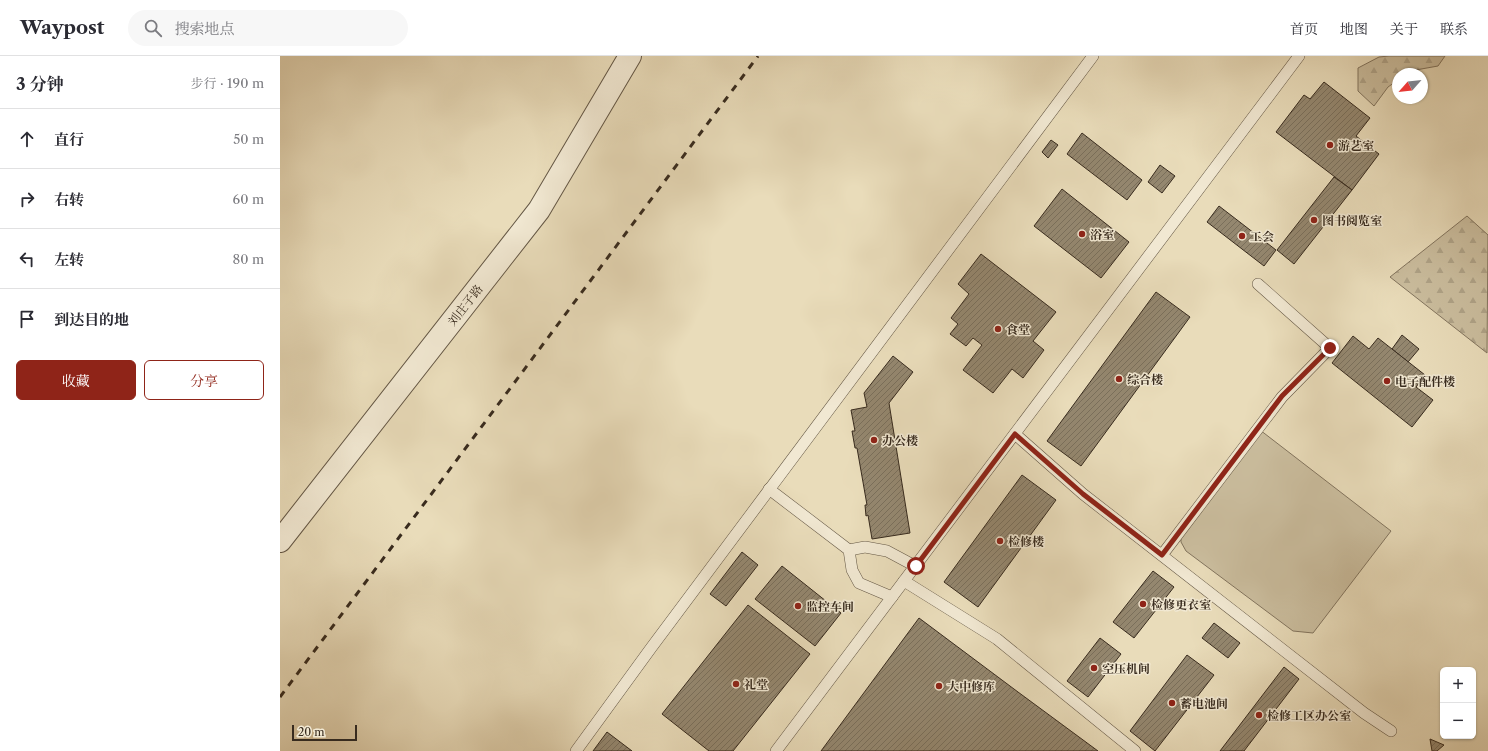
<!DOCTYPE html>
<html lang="zh">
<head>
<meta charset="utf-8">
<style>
  :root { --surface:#fff; --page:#f7f7f7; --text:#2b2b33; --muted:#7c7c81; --line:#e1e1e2; --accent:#8f2418 }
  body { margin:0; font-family:"Libre Caslon Text","Noto Serif SC",serif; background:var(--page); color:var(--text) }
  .controls { position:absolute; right:12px; bottom:12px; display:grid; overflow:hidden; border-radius:6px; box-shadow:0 1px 3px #0004 }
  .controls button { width:36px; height:36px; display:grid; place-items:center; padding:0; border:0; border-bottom:1px solid var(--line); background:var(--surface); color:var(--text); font:20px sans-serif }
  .compass { position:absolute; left:1112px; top:12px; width:36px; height:36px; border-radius:50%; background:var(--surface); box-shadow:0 1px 3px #0004; rotate:243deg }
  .scale { position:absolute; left:12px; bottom:10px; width:65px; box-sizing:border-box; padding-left:4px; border:2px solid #382b1e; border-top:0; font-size:11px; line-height:14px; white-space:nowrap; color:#382b1e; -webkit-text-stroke:3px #f1e8d2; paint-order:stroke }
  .stop { position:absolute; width:12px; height:12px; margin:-9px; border:3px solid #8f2418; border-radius:50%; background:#fff }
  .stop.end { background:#8f2418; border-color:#fff; box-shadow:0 1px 4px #0008 }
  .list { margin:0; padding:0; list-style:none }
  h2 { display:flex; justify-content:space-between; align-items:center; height:52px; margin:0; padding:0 16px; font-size:17px }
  h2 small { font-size:13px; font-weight:400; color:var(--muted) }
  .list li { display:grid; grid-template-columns:26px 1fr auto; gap:12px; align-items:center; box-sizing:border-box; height:60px; padding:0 16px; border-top:1px solid var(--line) }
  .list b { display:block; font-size:15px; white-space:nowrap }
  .list em { font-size:13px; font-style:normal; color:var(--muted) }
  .actions { display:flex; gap:8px; padding:12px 16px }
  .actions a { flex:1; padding:9px 0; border:1px solid var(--accent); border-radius:6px; text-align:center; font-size:14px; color:var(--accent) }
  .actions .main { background:var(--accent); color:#fff }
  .icon { flex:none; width:22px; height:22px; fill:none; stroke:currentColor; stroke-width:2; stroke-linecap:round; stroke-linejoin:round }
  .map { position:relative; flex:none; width:1208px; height:695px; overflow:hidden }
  header { display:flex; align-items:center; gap:24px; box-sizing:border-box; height:56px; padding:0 20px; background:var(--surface); border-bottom:1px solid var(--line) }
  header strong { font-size:19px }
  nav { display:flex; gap:22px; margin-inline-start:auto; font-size:14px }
  .search { width:280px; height:36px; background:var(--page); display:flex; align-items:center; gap:10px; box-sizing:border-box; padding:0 14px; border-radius:22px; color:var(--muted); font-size:15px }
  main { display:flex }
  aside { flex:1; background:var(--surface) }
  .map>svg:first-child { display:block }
  .green { fill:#cbbe9f; stroke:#82745e }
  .forest { fill:url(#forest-firs); stroke:#82745e }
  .building { fill:url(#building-hatch); stroke:#382b1e }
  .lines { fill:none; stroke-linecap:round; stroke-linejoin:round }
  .lane-casing { stroke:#645745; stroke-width:12 }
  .street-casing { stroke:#645745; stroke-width:24 }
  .lane { stroke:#f1e8d2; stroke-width:11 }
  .street { stroke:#f1e8d2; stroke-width:22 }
  .rail { stroke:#382b1e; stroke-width:3; stroke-dasharray:7 7; stroke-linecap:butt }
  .route { stroke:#8f2418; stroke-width:5 }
  .poi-dot { fill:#8f2418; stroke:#f1e8d2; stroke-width:1.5 }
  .labels { text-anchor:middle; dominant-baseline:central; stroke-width:3; stroke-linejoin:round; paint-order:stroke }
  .poi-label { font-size:12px; font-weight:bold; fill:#382b1e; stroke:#f1e8d2; text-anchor:start }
  .street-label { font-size:12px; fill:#382b1e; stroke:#f1e8d2 }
</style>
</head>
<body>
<header>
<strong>Waypost</strong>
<div class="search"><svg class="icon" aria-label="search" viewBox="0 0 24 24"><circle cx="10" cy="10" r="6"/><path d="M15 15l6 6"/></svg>搜索地点</div>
<nav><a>首页</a><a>地图</a><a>关于</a><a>联系</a></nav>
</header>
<main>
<aside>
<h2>3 分钟<small>步行 · 190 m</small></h2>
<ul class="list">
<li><svg class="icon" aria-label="ahead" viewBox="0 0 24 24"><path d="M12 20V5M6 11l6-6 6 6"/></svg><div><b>直行</b></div><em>50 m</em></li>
<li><svg class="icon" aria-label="right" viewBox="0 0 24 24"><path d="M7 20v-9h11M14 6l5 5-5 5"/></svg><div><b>右转</b></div><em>60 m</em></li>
<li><svg class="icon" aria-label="left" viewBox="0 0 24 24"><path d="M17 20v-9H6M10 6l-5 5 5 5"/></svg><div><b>左转</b></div><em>80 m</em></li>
<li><svg class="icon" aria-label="arrive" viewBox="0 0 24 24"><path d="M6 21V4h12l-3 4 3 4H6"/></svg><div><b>到达目的地</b></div></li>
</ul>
<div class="actions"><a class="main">收藏</a><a>分享</a></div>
</aside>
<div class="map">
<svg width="1208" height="695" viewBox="0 0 1208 695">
  <defs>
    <pattern id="forest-firs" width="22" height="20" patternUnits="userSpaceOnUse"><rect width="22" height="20" fill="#cbbe9f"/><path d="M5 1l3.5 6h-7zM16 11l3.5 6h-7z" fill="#afa388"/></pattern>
    <pattern id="building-hatch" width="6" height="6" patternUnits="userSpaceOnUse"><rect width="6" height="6" fill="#94876f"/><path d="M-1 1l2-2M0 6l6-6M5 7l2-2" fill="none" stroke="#7a6f5b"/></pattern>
  </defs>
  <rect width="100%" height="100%" fill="#e9dcba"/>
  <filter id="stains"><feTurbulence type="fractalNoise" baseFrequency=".005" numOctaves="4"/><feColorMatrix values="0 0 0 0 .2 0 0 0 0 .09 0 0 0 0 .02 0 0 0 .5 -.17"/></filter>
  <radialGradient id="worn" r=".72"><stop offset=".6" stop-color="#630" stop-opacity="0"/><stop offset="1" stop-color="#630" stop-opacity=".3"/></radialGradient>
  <polygon class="green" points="980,374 1111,475 1033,577 1013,575 906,495 901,486 901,477"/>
  <g class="forest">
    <polygon points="1109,0 1165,0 1158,10 1130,15 1126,18 1118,18 1118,24 1108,31 1094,50 1078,35 1078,12 1099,1"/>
    <polygon points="1187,160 1208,179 1207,297 1110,221"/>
  </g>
  <g class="building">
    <polygon points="1044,26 1090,62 1076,80 1099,98 1072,134 996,76 1024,39 1030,43"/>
    <polygon points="802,77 862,124 847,144 787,98"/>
    <polygon points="771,84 778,89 768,102 762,96"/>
    <polygon points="880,109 895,120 882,137 868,126"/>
    <polygon points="1054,121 1072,134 1014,208 997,194"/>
    <polygon points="782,133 849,186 821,222 754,170"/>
    <polygon points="939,150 996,194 984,210 927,166"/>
    <polygon points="701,198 776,256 753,285 764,294 743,322 732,313 713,337 683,314 702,289 693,282 686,290 670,278 678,268 671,262 689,238 678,228"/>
    <polygon points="876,236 910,261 801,410 767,385"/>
    <polygon points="1122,279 1139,293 1128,306 1112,293"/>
    <polygon points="1073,280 1089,293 1098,282 1145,319 1136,331 1153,344 1132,371 1052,307"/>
    <polygon points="613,300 633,316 609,347 630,477 592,483 588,459 586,460 585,449 587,449 577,392 575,392 572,375 575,375 571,354 587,351 584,337"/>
    <polygon points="742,419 776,444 698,551 664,526"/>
    <polygon points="462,496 478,509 446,550 430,538"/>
    <polygon points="502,510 561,557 535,590 475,543"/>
    <polygon points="873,515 894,531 854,582 833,566"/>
    <polygon points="468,549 530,598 453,695 429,695 382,658"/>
    <polygon points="639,562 738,636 818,695 541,695"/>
    <polygon points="934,567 960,587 948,602 922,582"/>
    <polygon points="820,582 841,598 808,641 787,625"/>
    <polygon points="907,599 934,619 875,695 850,675"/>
    <polygon points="1004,611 1019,623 964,695 940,695"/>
    <polygon points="327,676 352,695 313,695"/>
    <polygon points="1150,683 1164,689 1157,695 1152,695"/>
  </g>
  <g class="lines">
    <g class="lane-casing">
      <g id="lane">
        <polyline points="735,378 803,438 1084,657 1111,675"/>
        <polyline points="489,433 569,494 572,514 579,527 612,541"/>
        <polyline points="569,494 585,491 607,495 635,510"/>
        <polyline points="882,499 1002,341 1050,292 978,228"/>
        <polyline points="624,525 717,583 855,695"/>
        <polyline points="296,695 371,592 813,0"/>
        <polyline points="496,695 1019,0"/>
      </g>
    </g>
    <g class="street-casing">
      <polyline id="street" points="0,485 259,154 350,0"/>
    </g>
    <use href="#lane" class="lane"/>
    <use href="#street" class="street"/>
    <polyline class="rail" points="0,641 478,0"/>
  </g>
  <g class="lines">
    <polyline class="route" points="636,510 735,378 803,438 882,499 1002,340 1050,292"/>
  </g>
  <g class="poi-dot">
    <circle cx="1050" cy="89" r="4"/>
    <circle cx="1034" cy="164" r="4"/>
    <circle cx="802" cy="178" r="4"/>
    <circle cx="962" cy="180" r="4"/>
    <circle cx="718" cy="273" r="4"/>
    <circle cx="839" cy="323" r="4"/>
    <circle cx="1107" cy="325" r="4"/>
    <circle cx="594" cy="384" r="4"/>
    <circle cx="720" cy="485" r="4"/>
    <circle cx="863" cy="548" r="4"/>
    <circle cx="518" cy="550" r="4"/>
    <circle cx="814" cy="612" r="4"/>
    <circle cx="456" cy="628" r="4"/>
    <circle cx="659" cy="630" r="4"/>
    <circle cx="892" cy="647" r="4"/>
    <circle cx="979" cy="659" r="4"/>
  </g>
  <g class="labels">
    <g class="poi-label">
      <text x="1058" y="89">游艺室</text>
      <text x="1042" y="164">图书阅览室</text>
      <text x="810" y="178">浴室</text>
      <text x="970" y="180">工会</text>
      <text x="726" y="273">食堂</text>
      <text x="847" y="323">综合楼</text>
      <text x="1115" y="325">电子配件楼</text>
      <text x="602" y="384">办公楼</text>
      <text x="728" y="485">检修楼</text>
      <text x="871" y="548">检修更衣室</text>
      <text x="526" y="550">监控车间</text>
      <text x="822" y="612">空压机间</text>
      <text x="464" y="628">礼堂</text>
      <text x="667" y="630">大中修库</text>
      <text x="900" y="647">蓄电池间</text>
      <text x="987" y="659">检修工区办公室</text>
    </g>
    <g class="street-label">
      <text transform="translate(185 249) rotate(-52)">刘庄子路</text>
    </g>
  </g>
  <rect width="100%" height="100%" filter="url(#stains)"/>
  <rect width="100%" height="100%" fill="url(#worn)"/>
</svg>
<div class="controls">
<button>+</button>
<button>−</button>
</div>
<svg class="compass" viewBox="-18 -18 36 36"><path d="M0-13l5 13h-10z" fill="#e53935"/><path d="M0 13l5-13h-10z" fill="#7c7c81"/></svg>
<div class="scale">20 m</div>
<div class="stop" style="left:636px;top:510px"></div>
<div class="stop end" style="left:1050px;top:292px"></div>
</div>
</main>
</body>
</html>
